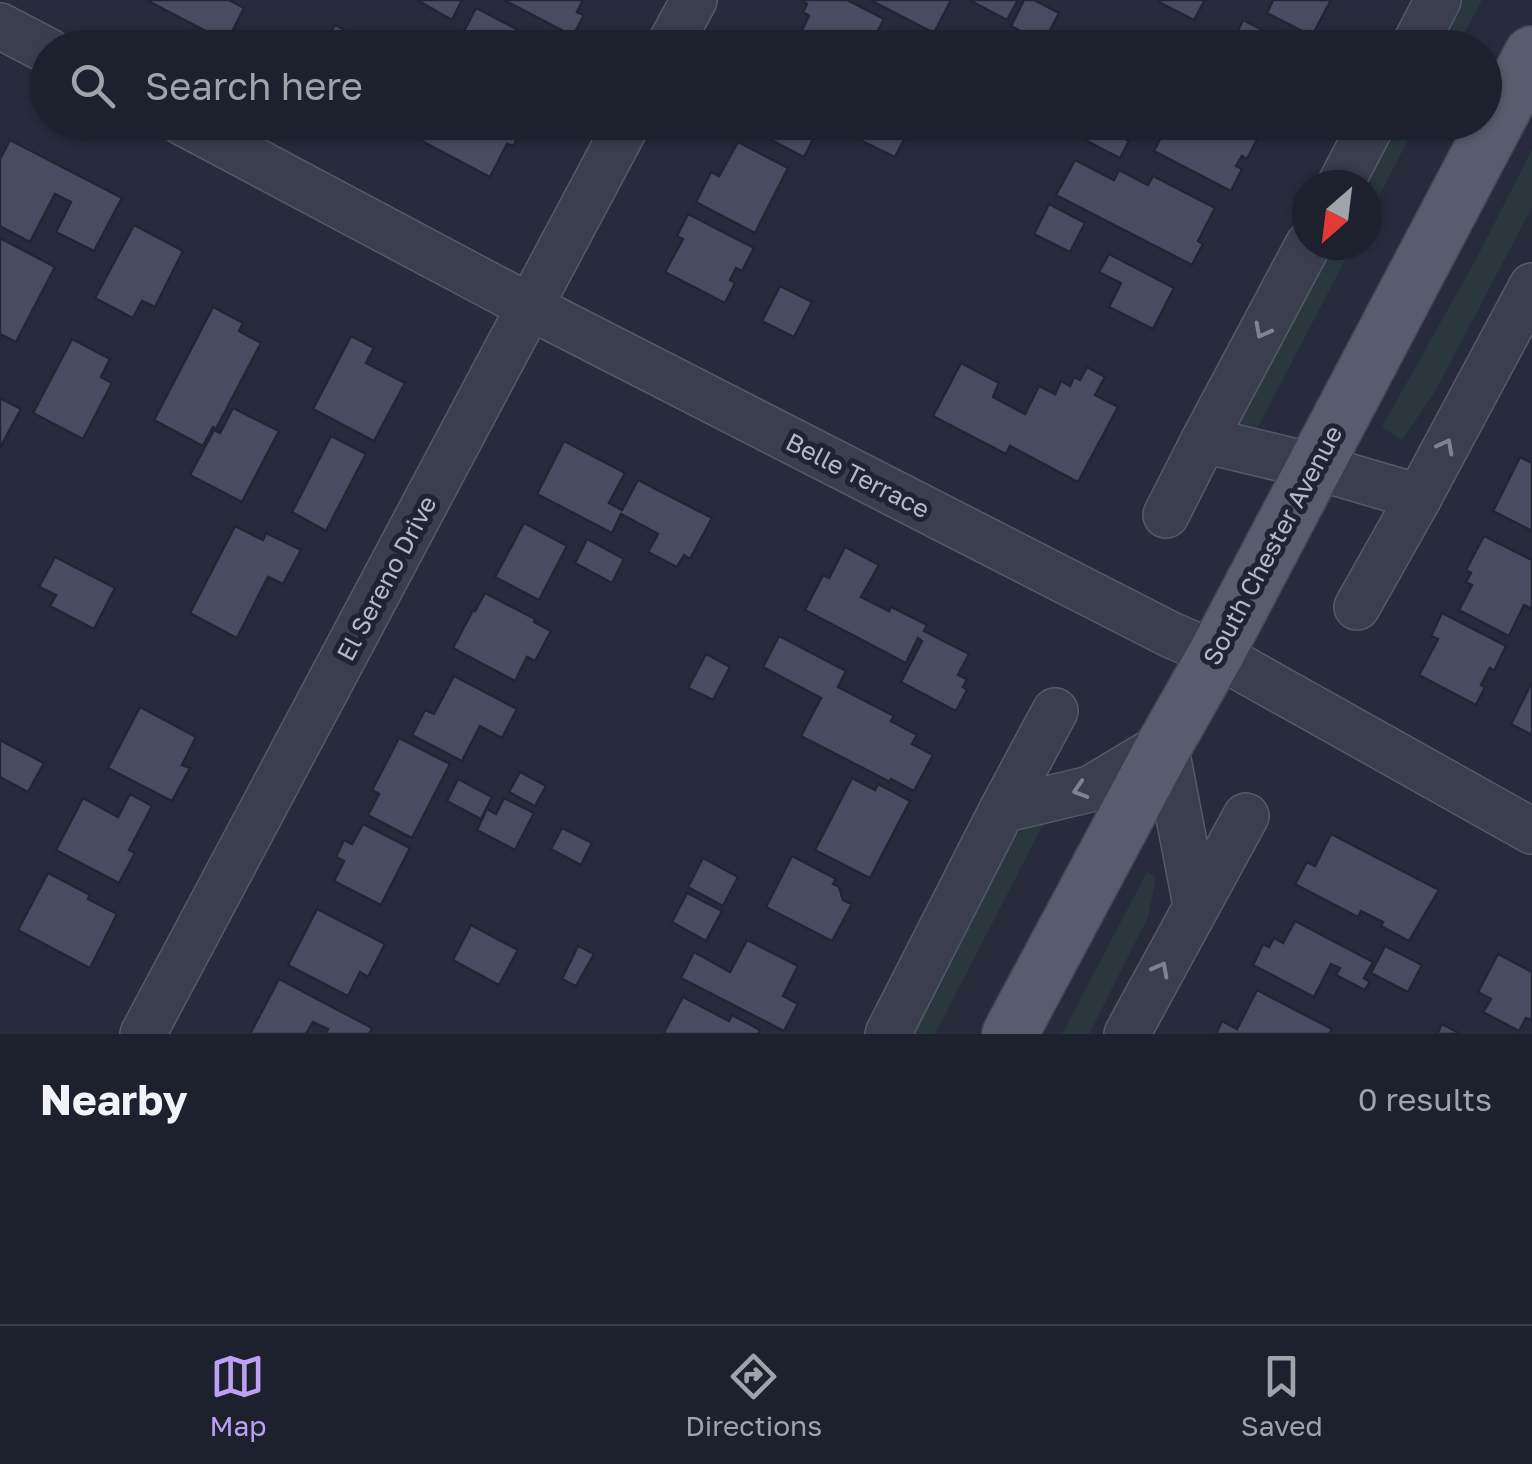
<!DOCTYPE html>
<html lang="en">
<head>
<meta charset="utf-8">
<style>
  :root { --surface:#1d202d; --page:#2a2d39; --text:#f1f3f6; --muted:#a0a3aa; --line:#3b3e49; --accent:#bca0f2 }
  body { margin:0; font-family:"Golos Text",sans-serif; background:var(--page); color:var(--text) }
  .compass { position:absolute; left:1292px; top:170px; width:90px; height:90px; border-radius:50%; background:var(--surface); box-shadow:0 2px 8px #0004; rotate:208deg }
  .list { margin:0; padding:0; list-style:none }
  h2 { display:flex; justify-content:space-between; align-items:center; height:130px; margin:0; padding:0 40px; font-size:42px }
  h2 small { font-size:32px; font-weight:400; color:var(--muted) }
  .icon { flex:none; width:55px; height:55px; fill:none; stroke:currentColor; stroke-width:2; stroke-linecap:round; stroke-linejoin:round }
  .map { position:relative; flex:none; width:1532px; height:1034px; overflow:hidden }
  .search { position:absolute; background:var(--surface); box-shadow:0 2px 8px #0004; left:30px; right:30px; top:30px; height:110px; display:flex; align-items:center; gap:25px; box-sizing:border-box; padding:0 35px; border-radius:55px; color:var(--muted); font-size:38px }
  .sheet { height:290px; background:var(--surface) }
  nav { display:flex; justify-content:space-around; align-items:center; box-sizing:border-box; height:140px; border-top:2px solid var(--line); background:var(--surface); font-size:28px; color:var(--muted) }
  nav a { display:grid; justify-items:center; gap:5px }
  nav .on { color:var(--accent) }
  .map>svg:first-child { display:block }
  .green { fill:#2a383e }
  .building { fill:#494c60; stroke:#222534; stroke-width:2.5 }
  .lines { fill:none; stroke-linecap:round; stroke-linejoin:round }
  .minor-casing { stroke:#565968; stroke-width:48 }
  .major-casing { stroke:#444756; stroke-width:58 }
  .minor { stroke:#3b3e4d; stroke-width:45 }
  .major { stroke:#595c6c; stroke-width:55 }
  .oneway { stroke:#7f8291 }
  .labels { text-anchor:middle; dominant-baseline:central; stroke-width:10; stroke-linejoin:round; paint-order:stroke }
  .street-label { font-size:25px; fill:#b7b9c8; stroke:#202332 }
</style>
</head>
<body>
<div class="map">
<svg width="1532" height="1034" viewBox="0 0 1532 1034">
  <rect width="100%" height="100%" fill="#272b3c"/>
  <g class="green">
    <polygon points="1457,0 1482,0 1457,47 1432,48"/>
    <polygon points="1391,123 1417,123 1367,219 1367,185 1357,185"/>
    <polygon points="1532,150 1532,207 1436,390 1402,440 1382,427 1475,261"/>
    <polygon points="1325,245 1353,245 1260,423 1241,446 1235,441 1255,374"/>
    <polygon points="1039,813 1047,817 935,1034 903,1034 998,854"/>
    <polygon points="1147,872 1156,877 1148,917 1089,1034 1062,1034"/>
  </g>
  <g class="building">
    <polygon points="146,0 229,0 244,8 227,42"/>
    <polygon points="417,0 462,0 452,20"/>
    <polygon points="504,0 583,0 577,12 584,15 573,36"/>
    <polygon points="805,0 847,0 884,19 869,48 793,48 809,16 803,12 807,4 804,2"/>
    <polygon points="870,0 951,0 934,33"/>
    <polygon points="969,0 1018,0 1007,20"/>
    <polygon points="1024,0 1034,0 1059,13 1043,44 1011,26"/>
    <polygon points="1160,0 1205,0 1194,20 1159,2"/>
    <polygon points="1273,0 1331,0 1312,36 1267,13"/>
    <polygon points="476,8 549,46 548,48 488,48 489,44 464,31"/>
    <polygon points="1243,20 1290,44 1288,48 1229,48"/>
    <polygon points="335,25 360,38 355,48 322,48"/>
    <polygon points="386,122 518,122 524,126 513,146 507,144 490,177"/>
    <polygon points="736,122 822,122 804,157"/>
    <polygon points="869,122 913,122 895,157 860,140"/>
    <polygon points="1094,122 1129,141 1120,158 1085,140"/>
    <polygon points="1169,122 1233,122 1259,136 1247,159 1242,156 1236,166 1242,169 1231,191 1154,151"/>
    <polygon points="10,140 122,198 94,251 56,232 71,202 55,194 30,242 0,226 0,159"/>
    <polygon points="738,142 788,168 755,233 696,202 711,172 719,176"/>
    <polygon points="1075,160 1114,180 1119,170 1148,185 1153,176 1215,208 1198,241 1203,244 1192,265 1056,195"/>
    <polygon points="1049,204 1085,223 1070,252 1034,234"/>
    <polygon points="688,214 754,248 742,271 736,268 730,280 735,283 725,303 665,272 683,239 677,236"/>
    <polygon points="134,225 183,251 155,307 142,301 133,318 95,298"/>
    <polygon points="0,238 55,267 16,342 0,334"/>
    <polygon points="1109,254 1174,288 1153,329 1109,307 1121,283 1099,272"/>
    <polygon points="780,286 812,302 794,337 762,321"/>
    <polygon points="213,307 243,323 239,331 261,343 216,429 213,427 203,446 154,420"/>
    <polygon points="351,336 374,348 366,363 405,383 374,441 313,409"/>
    <polygon points="72,339 110,359 101,377 112,383 83,439 33,413"/>
    <polygon points="961,363 999,383 993,397 1025,414 1039,386 1055,394 1061,381 1070,386 1074,377 1080,380 1087,367 1105,377 1095,395 1118,407 1078,482 1010,446 1006,454 933,416"/>
    <polygon points="0,398 21,409 0,448"/>
    <polygon points="233,408 279,431 242,502 190,475 214,430 220,433"/>
    <polygon points="331,436 366,454 326,531 292,512"/>
    <polygon points="564,441 625,473 609,503 622,510 638,480 712,518 690,559 684,555 677,567 648,552 658,534 621,514 612,533 537,494"/>
    <polygon points="1520,457 1532,463 1532,531 1493,511"/>
    <polygon points="524,523 567,546 539,600 495,577"/>
    <polygon points="235,526 263,540 266,533 301,550 283,584 268,577 237,638 190,613"/>
    <polygon points="1484,536 1532,560 1532,609 1524,605 1509,636 1459,610 1472,585 1466,582 1471,573 1466,570"/>
    <polygon points="587,539 624,559 612,583 575,563"/>
    <polygon points="845,547 879,565 861,597 889,611 891,607 927,625 924,631 969,654 958,675 967,679 963,687 967,690 956,711 901,682 922,641 918,638 906,663 805,610 823,575 829,578"/>
    <polygon points="55,557 115,588 94,629 50,606 56,595 39,587"/>
    <polygon points="485,593 535,619 534,622 551,631 535,661 527,657 515,681 453,648 473,610 475,611"/>
    <polygon points="1442,613 1506,646 1494,671 1490,668 1481,685 1485,687 1476,705 1419,675 1438,639 1431,636"/>
    <polygon points="779,636 846,671 838,687 894,716 891,721 917,735 912,744 933,755 914,791 891,779 890,782 801,736 821,698 763,667"/>
    <polygon points="706,654 730,667 713,700 688,688"/>
    <polygon points="454,676 517,709 502,738 480,726 462,761 412,735 425,710 434,714"/>
    <polygon points="1532,682 1532,735 1511,724"/>
    <polygon points="140,707 196,737 182,765 190,768 172,801 108,768"/>
    <polygon points="399,738 450,764 412,838 368,815 379,794 372,790"/>
    <polygon points="0,740 44,763 28,792 0,777"/>
    <polygon points="520,772 546,786 535,806 509,792"/>
    <polygon points="852,778 875,790 878,784 910,801 870,878 815,850"/>
    <polygon points="458,779 492,797 481,819 447,801"/>
    <polygon points="130,794 152,806 129,850 135,853 119,883 56,850 83,798 118,817"/>
    <polygon points="504,798 534,813 515,850 477,830 487,809 496,814"/>
    <polygon points="363,824 410,848 381,905 334,881 344,861 336,857 344,840 352,844"/>
    <polygon points="562,828 592,843 581,865 551,849"/>
    <polygon points="1331,834 1439,890 1409,941 1381,926 1383,922 1361,911 1358,917 1295,884 1307,862 1315,866"/>
    <polygon points="792,856 836,879 833,884 839,887 843,900 852,904 832,941 766,907"/>
    <polygon points="703,858 738,877 723,906 688,887"/>
    <polygon points="48,873 90,895 88,899 117,914 90,968 18,930"/>
    <polygon points="687,893 722,911 706,941 672,922"/>
    <polygon points="317,909 385,944 368,977 360,972 348,996 288,965"/>
    <polygon points="1295,921 1373,962 1364,978 1370,982 1365,990 1336,975 1340,968 1331,964 1314,997 1253,965 1263,944 1269,947 1274,938 1283,943"/>
    <polygon points="471,925 518,950 499,985 453,960"/>
    <polygon points="747,940 798,966 783,996 798,1004 784,1031 681,978 694,952 730,972"/>
    <polygon points="578,946 594,954 576,986 562,979"/>
    <polygon points="1385,946 1422,965 1408,992 1371,973"/>
    <polygon points="1498,954 1532,972 1532,1020 1526,1018 1519,1031 1483,1012 1491,999 1478,992"/>
    <polygon points="279,979 372,1028 369,1034 325,1034 328,1029 313,1022 306,1034 250,1034"/>
    <polygon points="1257,990 1332,1029 1329,1034 1216,1034 1222,1021 1237,1029"/>
    <polygon points="683,997 729,1021 732,1015 760,1030 758,1034 663,1034"/>
    <polygon points="1442,1024 1461,1034 1437,1034"/>
  </g>
  <g class="lines">
    <g class="minor-casing">
      <g id="minor">
        <polyline points="0,26 48,51"/>
        <polyline points="668,48 694,0"/>
        <polyline points="1413,48 1438,0"/>
        <polyline points="182,122 530,307 1171,635 1216,654 1532,831"/>
        <polyline points="1340,185 1373,122"/>
        <polyline points="1308,245 1204,440 1313,466 1419,497 1532,286"/>
        <polyline points="1166,515 1204,440"/>
        <polyline points="1357,607 1419,497"/>
        <polyline points="1002,810 1055,711"/>
        <polyline points="143,1034 628,122"/>
        <polyline points="888,1034 1002,810 1090,789 1165,744 1196,905"/>
        <polyline points="1127,1034 1246,816"/>
      </g>
    </g>
    <g class="major-casing">
      <polyline id="major" points="1010,1034 1165,744 1216,654 1532,54"/>
    </g>
    <use href="#minor" class="minor"/>
    <use href="#major" class="major"/>
  </g>
  <defs><path id="oneway-chevron" d="M-2-3.5L2.5 0L-2 3.5" fill="none" stroke-width="1.6" stroke-linecap="round" stroke-linejoin="round" transform="scale(2.5)"/></defs>
  <g class="oneway">
    <use href="#oneway-chevron" transform="translate(1262 331) rotate(118)"/>
    <use href="#oneway-chevron" transform="translate(1446 446) rotate(-62)"/>
    <use href="#oneway-chevron" transform="translate(1080 790) rotate(163)"/>
    <use href="#oneway-chevron" transform="translate(1161 969) rotate(-62)"/>
  </g>
  <g class="labels">
    <g class="street-label">
      <text transform="translate(858 475) rotate(27)">Belle Terrace</text>
      <text transform="translate(1272 545) rotate(-62)">South Chester Avenue</text>
      <text transform="translate(386 578) rotate(-62)">El Sereno Drive</text>
    </g>
  </g>
</svg>
<svg class="compass" viewBox="-18 -18 36 36"><path d="M0-13l5 13h-10z" fill="#e53935"/><path d="M0 13l5-13h-10z" fill="#a0a3aa"/></svg>
<div class="search"><svg class="icon" aria-label="search" viewBox="0 0 24 24"><circle cx="10" cy="10" r="6"/><path d="M15 15l6 6"/></svg>Search here</div>
</div>
<section class="sheet">
<h2>Nearby<small>0 results</small></h2>
<ul class="list">
</ul>
</section>
<nav>
<a class="on"><svg class="icon" aria-label="map" viewBox="0 0 24 24"><path d="M3 6l6-2 6 2 6-2v14l-6 2-6-2-6 2zM9 4v14M15 6v14"/></svg>Map</a>
<a><svg class="icon" aria-label="directions" viewBox="0 0 24 24"><path d="M12 3l9 9-9 9-9-9zM9 14v-3h6M13 9l2 2-2 2"/></svg>Directions</a>
<a><svg class="icon" aria-label="saved" viewBox="0 0 24 24"><path d="M7 4h10v16l-5-4-5 4z"/></svg>Saved</a>
</nav>
</body>
</html>
